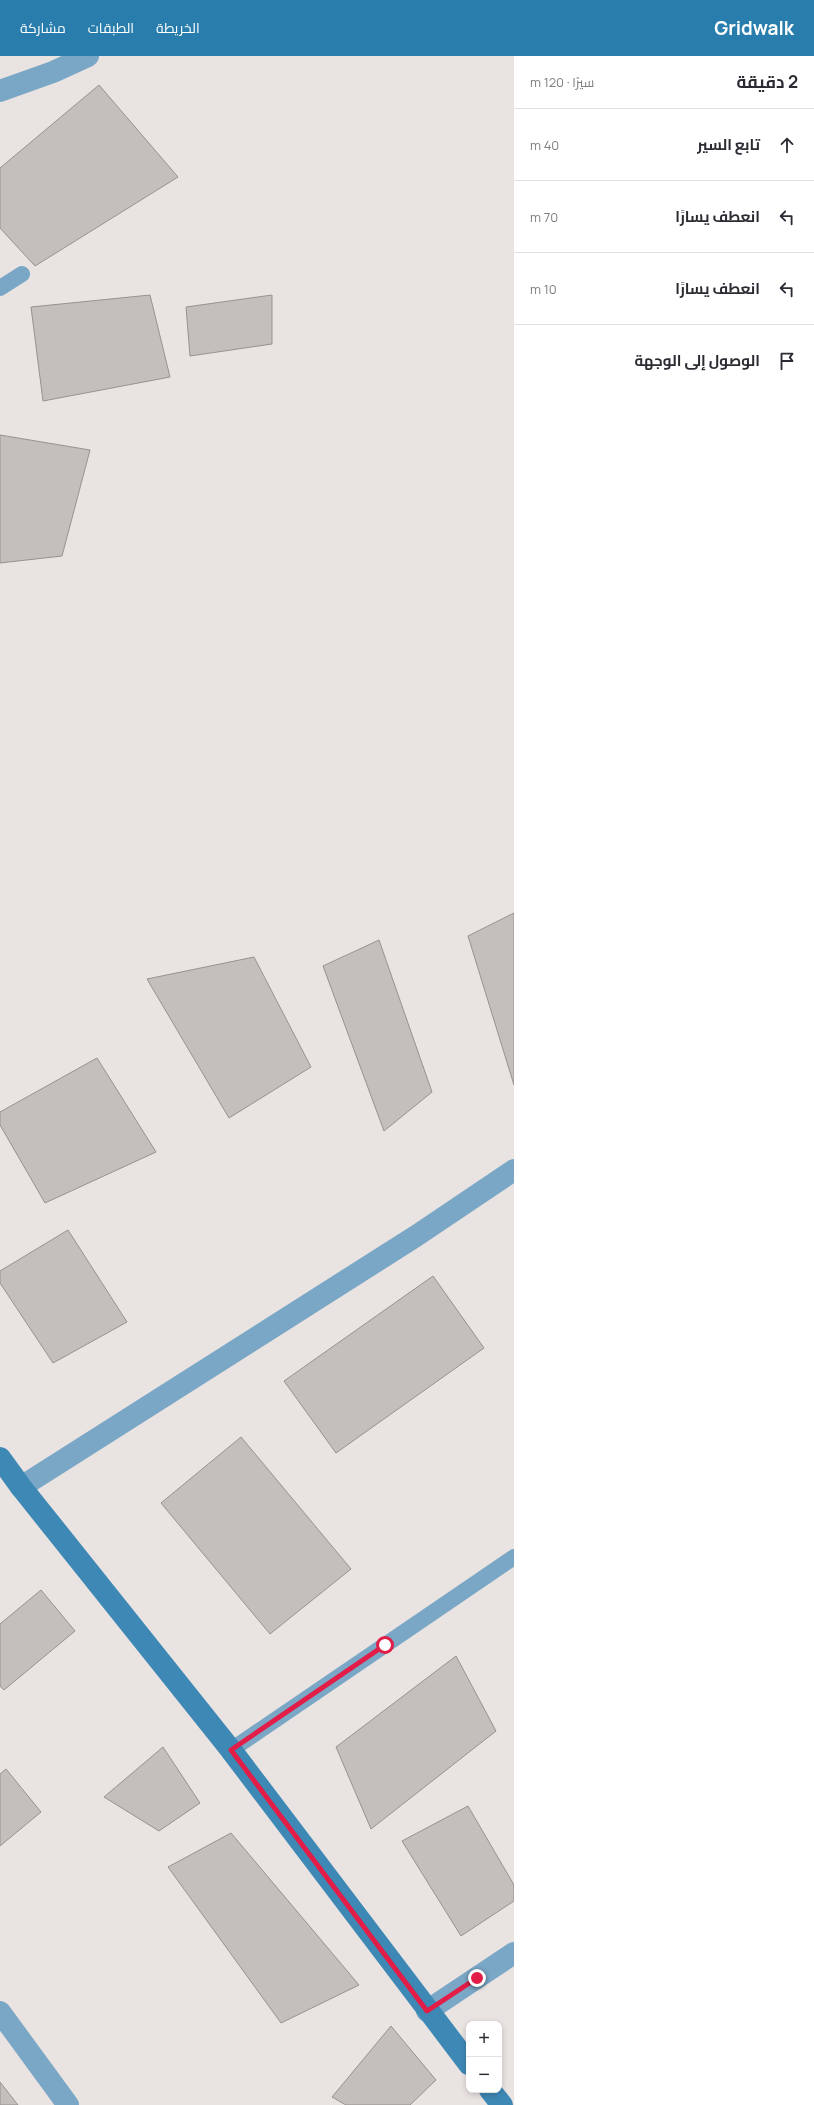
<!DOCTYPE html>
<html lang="ar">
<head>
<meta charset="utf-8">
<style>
  :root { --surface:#fff; --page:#f7f7f7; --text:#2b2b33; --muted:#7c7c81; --line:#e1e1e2; --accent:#287dad }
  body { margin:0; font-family:Manrope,Cairo,sans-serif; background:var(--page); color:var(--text); direction:rtl }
  .controls { position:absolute; right:12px; bottom:12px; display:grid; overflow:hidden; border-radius:8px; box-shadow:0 2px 6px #0003 }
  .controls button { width:36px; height:36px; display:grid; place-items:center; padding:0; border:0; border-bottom:1px solid var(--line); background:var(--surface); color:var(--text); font:20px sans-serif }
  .stop { position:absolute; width:12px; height:12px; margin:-9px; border:3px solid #e11d48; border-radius:50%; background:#fff }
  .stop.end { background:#e11d48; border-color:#fff; box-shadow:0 1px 4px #0008 }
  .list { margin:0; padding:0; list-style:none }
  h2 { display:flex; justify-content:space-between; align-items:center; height:52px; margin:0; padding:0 16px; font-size:17px }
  h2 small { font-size:13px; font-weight:400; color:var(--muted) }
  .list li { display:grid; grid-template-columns:26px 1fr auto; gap:12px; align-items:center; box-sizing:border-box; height:72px; padding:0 16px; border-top:1px solid var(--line) }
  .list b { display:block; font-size:15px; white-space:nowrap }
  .list em { font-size:13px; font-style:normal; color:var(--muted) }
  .icon { flex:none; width:22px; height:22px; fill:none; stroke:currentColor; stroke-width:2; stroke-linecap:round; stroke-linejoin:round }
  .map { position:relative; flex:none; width:514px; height:2049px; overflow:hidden; direction:ltr }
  header { display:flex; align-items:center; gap:24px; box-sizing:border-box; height:56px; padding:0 20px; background:var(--accent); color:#fff }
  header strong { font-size:19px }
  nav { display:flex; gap:22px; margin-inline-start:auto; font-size:14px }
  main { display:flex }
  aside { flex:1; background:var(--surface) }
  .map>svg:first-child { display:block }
  .building { fill:#c4bebc; stroke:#979290 }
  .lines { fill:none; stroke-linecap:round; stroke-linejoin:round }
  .lane { stroke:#7aa7c6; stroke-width:16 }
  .street { stroke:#7aa7c6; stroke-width:22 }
  .secondary { stroke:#3e88b5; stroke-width:22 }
  .route { stroke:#e11d48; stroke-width:5 }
</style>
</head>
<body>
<header>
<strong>Gridwalk</strong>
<nav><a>الخريطة</a><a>الطبقات</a><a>مشاركة</a></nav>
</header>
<main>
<aside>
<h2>2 دقيقة<small>سيرًا · 120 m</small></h2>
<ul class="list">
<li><svg class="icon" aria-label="ahead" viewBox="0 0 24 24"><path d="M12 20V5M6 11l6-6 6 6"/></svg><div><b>تابع السير</b></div><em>40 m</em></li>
<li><svg class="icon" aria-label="left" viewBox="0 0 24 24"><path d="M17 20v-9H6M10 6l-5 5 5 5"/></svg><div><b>انعطف يسارًا</b></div><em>70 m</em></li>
<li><svg class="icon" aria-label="left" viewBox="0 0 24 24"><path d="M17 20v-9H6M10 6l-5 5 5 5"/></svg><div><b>انعطف يسارًا</b></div><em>10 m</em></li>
<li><svg class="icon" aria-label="arrive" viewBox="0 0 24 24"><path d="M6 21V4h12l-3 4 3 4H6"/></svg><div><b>الوصول إلى الوجهة</b></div></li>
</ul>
</aside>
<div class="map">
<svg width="514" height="2049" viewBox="0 0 514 2049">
  <rect width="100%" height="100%" fill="#e9e3e1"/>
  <g class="building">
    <polygon points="99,29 178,121 35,210 0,172 0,112"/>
    <polygon points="150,239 170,321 43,345 31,251"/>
    <polygon points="272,239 272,288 190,300 186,251"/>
    <polygon points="0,379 90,394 62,500 0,507"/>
    <polygon points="514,857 514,1029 468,880"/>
    <polygon points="379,884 432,1036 384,1075 323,910"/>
    <polygon points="254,901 311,1011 229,1062 147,923"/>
    <polygon points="97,1002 156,1096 45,1147 0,1069 0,1056"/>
    <polygon points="68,1174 127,1266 53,1307 0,1227 0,1215"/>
    <polygon points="433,1220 484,1292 336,1397 284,1325"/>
    <polygon points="241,1381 351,1513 270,1578 161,1447"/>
    <polygon points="41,1534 75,1575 4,1634 0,1630 0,1568"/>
    <polygon points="456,1600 496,1675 371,1773 336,1691"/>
    <polygon points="163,1691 200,1747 159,1775 104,1741"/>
    <polygon points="6,1713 41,1756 0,1790 0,1718"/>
    <polygon points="468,1750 514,1829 514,1845 461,1880 402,1785"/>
    <polygon points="231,1777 359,1929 281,1967 168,1811"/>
    <polygon points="391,1970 436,2024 410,2049 346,2049 332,2041"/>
    <polygon points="0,2026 18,2049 0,2049"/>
  </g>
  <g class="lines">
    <g class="lane">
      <polyline points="0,232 22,218"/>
      <polyline points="231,1694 514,1501"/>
    </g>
    <g class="street">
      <polyline points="0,35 53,16 88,0"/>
      <polyline points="21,1431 416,1180 514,1114"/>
      <polyline points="427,1955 514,1897"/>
      <polyline points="0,1956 68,2049"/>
    </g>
    <g class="secondary">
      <polyline points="0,1402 21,1431 231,1694 469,2008"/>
      <polyline points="490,2034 502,2049"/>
    </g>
  </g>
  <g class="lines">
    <polyline class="route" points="385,1589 231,1694 427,1955 477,1922"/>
  </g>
</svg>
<div class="controls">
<button>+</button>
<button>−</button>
</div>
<div class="stop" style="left:385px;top:1589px"></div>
<div class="stop end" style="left:477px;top:1922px"></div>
</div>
</main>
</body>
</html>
